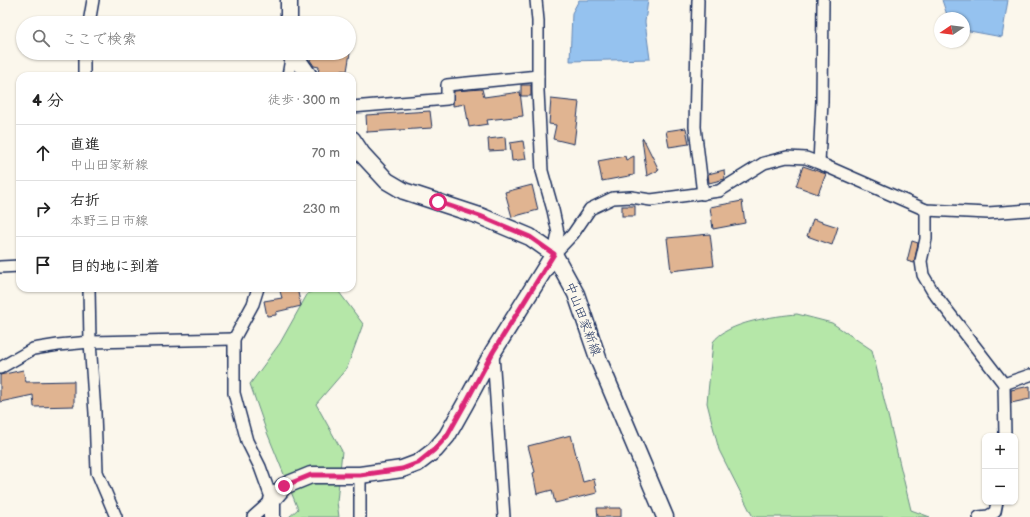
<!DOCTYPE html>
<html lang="ja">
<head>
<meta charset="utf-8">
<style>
  :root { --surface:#fff; --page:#f2f2f2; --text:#222; --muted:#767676; --line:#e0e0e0 }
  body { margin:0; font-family:"Balsamiq Sans","Klee One",sans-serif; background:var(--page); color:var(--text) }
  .controls { position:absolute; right:12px; bottom:12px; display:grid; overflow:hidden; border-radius:8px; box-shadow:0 1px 3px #0004 }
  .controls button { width:36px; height:36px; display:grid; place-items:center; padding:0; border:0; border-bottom:1px solid var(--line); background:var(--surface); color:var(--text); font:20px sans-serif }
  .compass { position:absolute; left:934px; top:12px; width:36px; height:36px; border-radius:50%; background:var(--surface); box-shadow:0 1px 3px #0004; rotate:257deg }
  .stop { position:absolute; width:12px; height:12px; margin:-9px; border:3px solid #db2777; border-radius:50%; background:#fff }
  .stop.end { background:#db2777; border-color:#fff; box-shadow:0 1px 4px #0008 }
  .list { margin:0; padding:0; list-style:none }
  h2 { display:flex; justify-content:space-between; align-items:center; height:52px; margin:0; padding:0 16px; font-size:17px }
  h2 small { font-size:13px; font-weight:400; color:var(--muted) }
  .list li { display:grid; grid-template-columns:26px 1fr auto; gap:12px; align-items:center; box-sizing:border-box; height:56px; padding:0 16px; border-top:1px solid var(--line) }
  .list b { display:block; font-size:15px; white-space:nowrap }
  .list p { margin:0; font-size:13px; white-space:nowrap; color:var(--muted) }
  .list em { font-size:13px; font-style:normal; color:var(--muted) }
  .icon { flex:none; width:22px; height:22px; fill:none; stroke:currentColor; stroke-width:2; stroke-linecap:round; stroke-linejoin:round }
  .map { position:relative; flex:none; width:1030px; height:517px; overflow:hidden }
  .search { position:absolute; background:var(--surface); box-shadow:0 1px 3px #0004; left:16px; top:16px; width:340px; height:44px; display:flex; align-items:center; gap:10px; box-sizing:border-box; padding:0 14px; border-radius:22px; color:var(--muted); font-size:15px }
  .panel { position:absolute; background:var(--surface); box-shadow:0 1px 3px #0004; left:16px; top:72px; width:340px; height:220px; border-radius:12px }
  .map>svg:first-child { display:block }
  .green { fill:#b5e7a8; stroke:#688b83 }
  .water { fill:#95c2ef; stroke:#6487b5 }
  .building { fill:#e0b491; stroke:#1b2f5e }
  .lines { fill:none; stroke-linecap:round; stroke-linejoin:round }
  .street-casing { stroke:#1b2f5e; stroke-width:14 }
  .secondary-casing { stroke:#1b2f5e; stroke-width:19 }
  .street { stroke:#fbf7ec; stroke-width:11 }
  .secondary { stroke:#fbf7ec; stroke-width:16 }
  .route { stroke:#db2777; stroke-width:5 }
  .labels { text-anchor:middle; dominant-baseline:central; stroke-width:4; stroke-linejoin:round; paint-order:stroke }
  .street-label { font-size:13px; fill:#1b2f5e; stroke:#fbf7ec }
</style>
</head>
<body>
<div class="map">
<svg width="1030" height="517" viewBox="0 0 1030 517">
  <rect width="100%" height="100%" fill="#fbf7ec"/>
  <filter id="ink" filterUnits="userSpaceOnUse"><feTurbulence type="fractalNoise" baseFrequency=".025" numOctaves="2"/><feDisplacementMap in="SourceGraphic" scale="8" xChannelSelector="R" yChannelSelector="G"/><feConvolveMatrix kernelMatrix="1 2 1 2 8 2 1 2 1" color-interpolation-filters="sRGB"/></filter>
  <g filter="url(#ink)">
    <g class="green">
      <polygon points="323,288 336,288 363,324 347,368 316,404 342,451 337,502 339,517 289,517 298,509 266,430 250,384 280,343 308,293"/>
      <path d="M797 314 832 323 872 350 911 510 930 517H753L719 450 707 403 713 342C727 322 775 316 797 314Z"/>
    </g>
    <g class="water">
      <polygon points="579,0 648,0 645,22 650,59 570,61 572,13"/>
      <polygon points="942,0 1008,0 1002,37 964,30 964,18 948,18"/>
    </g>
    <g class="building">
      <polygon points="311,53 350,53 347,71 340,70 339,76 318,74 319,67 314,66 310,60"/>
      <rect x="521" y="85" width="10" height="11"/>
      <polygon points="482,89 484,97 520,92 523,116 487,120 488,124 469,127 465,104 453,106 454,91"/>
      <polygon points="551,99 579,102 574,144 553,139 556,125 549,124"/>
      <polygon points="430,111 432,128 367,132 366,115"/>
      <polygon points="686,128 689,144 669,147 666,131"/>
      <polygon points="505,137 506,150 489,151 488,139"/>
      <polygon points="643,138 659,170 647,176 642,139"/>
      <polygon points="523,141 526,159 512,161 510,143"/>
      <polygon points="625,156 626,160 634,156 634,175 602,181 598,161"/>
      <polygon points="803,166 826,174 818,194 796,186"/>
      <polygon points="724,170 725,179 709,183 708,174"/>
      <polygon points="532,185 538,210 512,217 505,192"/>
      <polygon points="742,201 745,223 713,229 710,207"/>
      <rect x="622" y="206" width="13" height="10"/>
      <polygon points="813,219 838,227 832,245 807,236"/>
      <polygon points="710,234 714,266 671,271 667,238"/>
      <polygon points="912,241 918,243 914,263 907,261"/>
      <polygon points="279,288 297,288 301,306 276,312 276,315 267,316 264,301 282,298"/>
      <polygon points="23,370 26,382 74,381 74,406 34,407 33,395 0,402 0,375"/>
      <polygon points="1030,386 1030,399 1011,403 1011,390"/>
      <polygon points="571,435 583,482 594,479 597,493 555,503 552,490 537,494 533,473 535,472 528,446"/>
      <polygon points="597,508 621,508 621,517 598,517"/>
    </g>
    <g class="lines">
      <g class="street-casing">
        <g id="street">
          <polyline points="536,0 538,21 538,91 542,171 553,210 558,233 554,254"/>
          <polyline points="698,0 695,127 703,194"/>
          <polyline points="89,23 93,0"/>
          <polyline points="84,53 84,76"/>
          <polyline points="288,76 292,53"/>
          <polyline points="352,107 447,99 447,85 538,76"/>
          <polyline points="819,163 822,101 823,0"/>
          <polyline points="926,210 926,239 921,261 923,275 933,292 1004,384 1030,375"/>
          <polyline points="554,254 573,234 590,209 613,198 631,197 651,200 719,191 764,163 787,157 806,158 819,163 926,210 988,213 1030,210"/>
          <polyline points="0,267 20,266"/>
          <polyline points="89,288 90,342 95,413 97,472 116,517"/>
          <polyline points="493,354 504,517"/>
          <polyline points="0,368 33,349 58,345 90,342 234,339"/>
          <polyline points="1004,384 1005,436"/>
          <polyline points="253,517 272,500 260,467 247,441 234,393 234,339 253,304 258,288"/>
          <polyline points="360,517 360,475"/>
          <polyline points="979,517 988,516 995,512 997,502"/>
        </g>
      </g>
      <g class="secondary-casing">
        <g id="secondary">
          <polyline points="289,23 289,0"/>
          <polyline points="293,53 309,76"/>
          <polyline points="352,139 362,154 387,181 404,191 480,216 530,237 554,254 576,294 599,361 665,517"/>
          <polyline points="272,517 272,500 284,486 311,475 360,475 402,469 418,463 435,450 447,436 465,404 493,352 554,254"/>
        </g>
      </g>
      <use href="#street" class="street"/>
      <use href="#secondary" class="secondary"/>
    </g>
  </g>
  <g class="lines" filter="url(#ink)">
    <polyline class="route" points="284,486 311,475 360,475 402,469 418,463 434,450 447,436 465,404 493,352 554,254 530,237 480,216 438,202"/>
  </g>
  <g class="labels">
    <g class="street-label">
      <text transform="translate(583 319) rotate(69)">中山田家新線</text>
    </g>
  </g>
</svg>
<div class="controls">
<button>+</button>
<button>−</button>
</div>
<svg class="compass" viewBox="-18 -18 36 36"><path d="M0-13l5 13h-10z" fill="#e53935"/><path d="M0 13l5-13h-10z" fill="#767676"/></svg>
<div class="stop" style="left:438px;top:202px"></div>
<div class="stop end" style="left:284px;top:486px"></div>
<div class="search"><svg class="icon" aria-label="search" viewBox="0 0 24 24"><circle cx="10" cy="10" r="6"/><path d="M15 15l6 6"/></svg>ここで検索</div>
<section class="panel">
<h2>4 分<small>徒歩 · 300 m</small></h2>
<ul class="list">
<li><svg class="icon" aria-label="ahead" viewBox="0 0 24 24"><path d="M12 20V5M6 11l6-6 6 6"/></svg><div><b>直進</b><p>中山田家新線</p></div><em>70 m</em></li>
<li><svg class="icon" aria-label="right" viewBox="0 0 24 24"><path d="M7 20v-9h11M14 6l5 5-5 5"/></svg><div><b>右折</b><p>本野三日市線</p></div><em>230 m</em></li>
<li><svg class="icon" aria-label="arrive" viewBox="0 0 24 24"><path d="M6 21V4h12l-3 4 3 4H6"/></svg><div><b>目的地に到着</b></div></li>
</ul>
</section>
</div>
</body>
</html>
